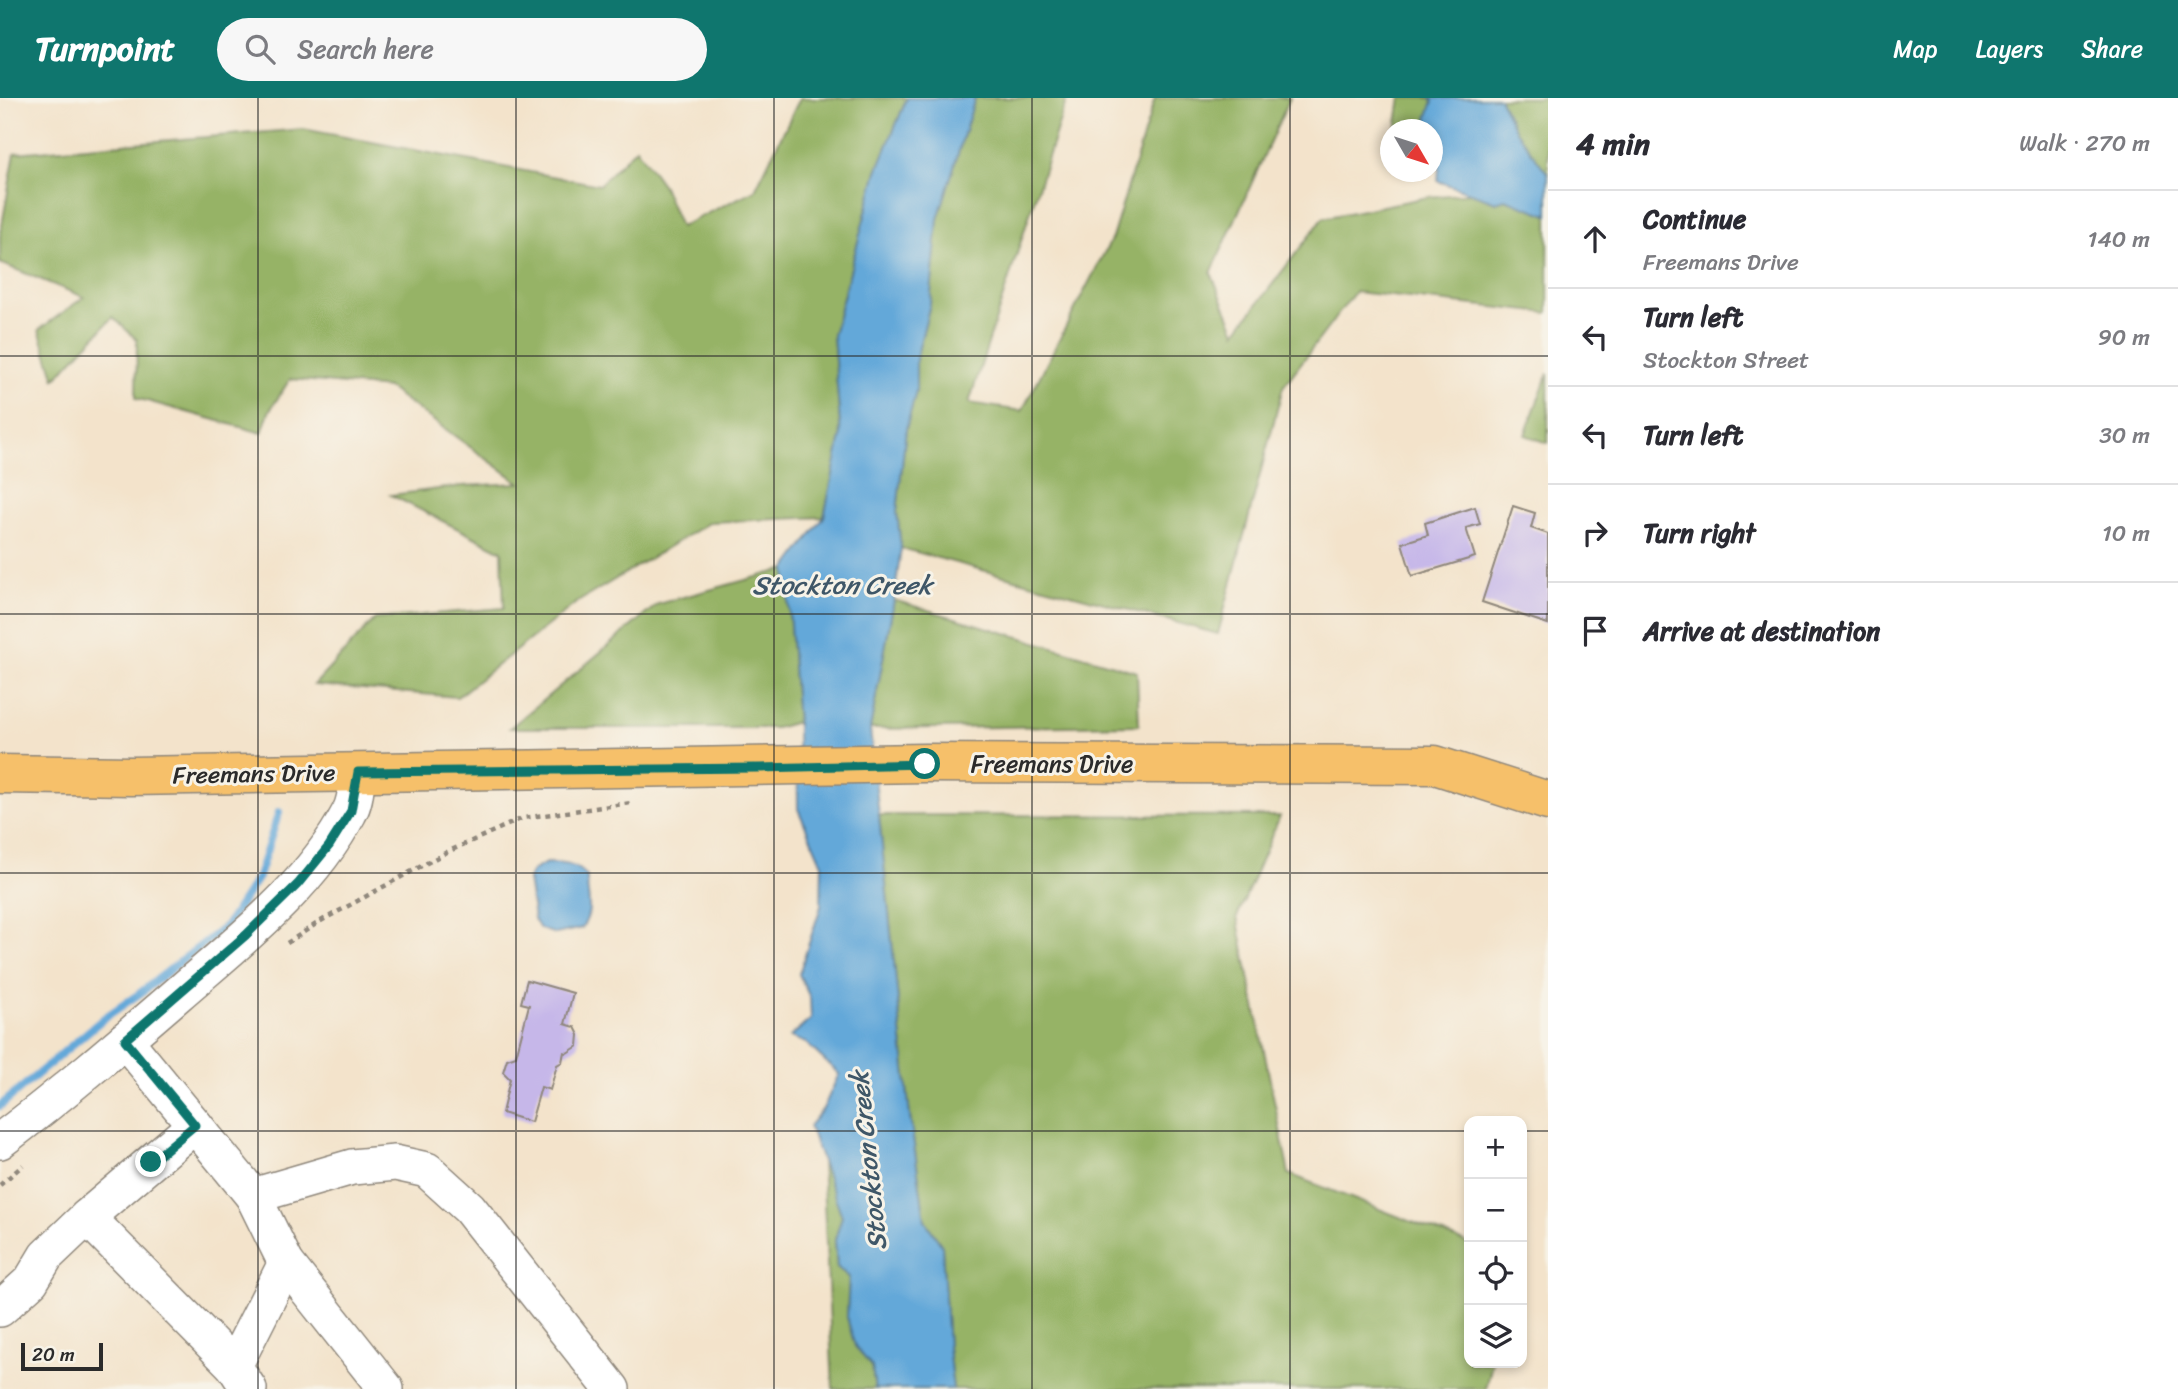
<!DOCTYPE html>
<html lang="en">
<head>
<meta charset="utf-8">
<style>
  :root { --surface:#fff; --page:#f7f7f7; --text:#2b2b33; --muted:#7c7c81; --line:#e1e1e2; --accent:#0f766e }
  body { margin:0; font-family:Sriracha,sans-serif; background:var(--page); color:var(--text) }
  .controls { position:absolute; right:21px; bottom:21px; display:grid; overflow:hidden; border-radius:14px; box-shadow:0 4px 10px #0003 }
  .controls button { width:63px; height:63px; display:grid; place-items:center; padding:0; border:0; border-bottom:2px solid var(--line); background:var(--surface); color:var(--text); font:35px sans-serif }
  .compass { position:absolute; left:1380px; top:21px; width:63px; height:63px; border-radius:50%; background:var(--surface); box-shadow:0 4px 10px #0003; rotate:129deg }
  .scale { position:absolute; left:21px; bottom:18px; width:82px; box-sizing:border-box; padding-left:7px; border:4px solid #2b2b2b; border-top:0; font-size:19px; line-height:24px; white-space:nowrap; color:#2b2b2b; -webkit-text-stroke:5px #f7f3e8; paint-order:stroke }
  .stop { position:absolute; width:21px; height:21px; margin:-16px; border:5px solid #0f766e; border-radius:50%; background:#fff }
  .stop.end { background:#0f766e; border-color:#fff; box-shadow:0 2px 7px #0008 }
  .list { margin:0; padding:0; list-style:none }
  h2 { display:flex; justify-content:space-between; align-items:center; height:91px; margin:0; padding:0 28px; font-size:30px }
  h2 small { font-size:23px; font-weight:400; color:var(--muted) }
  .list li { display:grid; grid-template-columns:46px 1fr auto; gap:21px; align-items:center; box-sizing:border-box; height:98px; padding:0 28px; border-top:2px solid var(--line) }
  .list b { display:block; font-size:26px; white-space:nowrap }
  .list p { margin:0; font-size:23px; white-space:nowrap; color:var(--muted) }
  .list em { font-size:23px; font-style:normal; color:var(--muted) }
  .icon { flex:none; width:38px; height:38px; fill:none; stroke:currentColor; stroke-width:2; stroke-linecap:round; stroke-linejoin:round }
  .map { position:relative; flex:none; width:1548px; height:1291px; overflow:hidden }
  header { display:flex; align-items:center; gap:42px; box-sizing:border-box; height:98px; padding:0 35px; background:var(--accent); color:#fff }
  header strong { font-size:33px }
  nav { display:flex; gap:38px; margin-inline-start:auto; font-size:24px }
  .search { width:490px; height:63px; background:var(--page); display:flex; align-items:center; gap:18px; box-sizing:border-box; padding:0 24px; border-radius:38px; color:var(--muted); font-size:26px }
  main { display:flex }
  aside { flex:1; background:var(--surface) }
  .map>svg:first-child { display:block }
  .forest { fill:#96b366; stroke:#606f48; stroke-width:2 }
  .water { fill:#63a8d9; stroke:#476a82; stroke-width:2 }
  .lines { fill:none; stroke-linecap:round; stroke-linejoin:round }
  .stream { stroke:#63a8d9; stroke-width:8 }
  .building { fill:#c6b7e9 }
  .minor-casing { stroke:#8f877b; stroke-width:38 }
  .major-casing { stroke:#8f877b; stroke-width:41 }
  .path { stroke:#8f877b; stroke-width:4.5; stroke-dasharray:5 5; stroke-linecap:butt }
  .minor { stroke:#fff; stroke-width:35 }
  .major { stroke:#f6c06b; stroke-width:38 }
  .route { stroke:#0f766e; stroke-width:9 }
  .grid { fill:none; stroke:#2b2b2b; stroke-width:2; stroke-opacity:0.55 }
  .labels { text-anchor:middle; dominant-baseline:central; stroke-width:6; stroke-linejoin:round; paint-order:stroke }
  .street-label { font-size:24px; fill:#2b2b2b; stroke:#f7f3e8 }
  .water-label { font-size:26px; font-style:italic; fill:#3f5768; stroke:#f7f3e8 }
</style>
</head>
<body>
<header>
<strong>Turnpoint</strong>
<div class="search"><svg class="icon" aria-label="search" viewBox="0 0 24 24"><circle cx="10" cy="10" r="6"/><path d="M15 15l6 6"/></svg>Search here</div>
<nav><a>Map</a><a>Layers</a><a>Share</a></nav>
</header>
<main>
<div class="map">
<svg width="1548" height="1291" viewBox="0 0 1548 1291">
  <rect width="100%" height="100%" fill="#f7f3e8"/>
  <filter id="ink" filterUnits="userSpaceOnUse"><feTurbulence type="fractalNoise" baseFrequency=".0143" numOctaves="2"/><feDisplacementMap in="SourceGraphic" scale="14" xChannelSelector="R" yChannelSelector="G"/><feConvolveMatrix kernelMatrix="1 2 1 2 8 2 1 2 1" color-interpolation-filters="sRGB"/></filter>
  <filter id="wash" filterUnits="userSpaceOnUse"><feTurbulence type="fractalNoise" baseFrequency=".00686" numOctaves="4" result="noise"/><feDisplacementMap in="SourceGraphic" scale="28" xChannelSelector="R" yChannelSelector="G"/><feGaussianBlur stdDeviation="1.57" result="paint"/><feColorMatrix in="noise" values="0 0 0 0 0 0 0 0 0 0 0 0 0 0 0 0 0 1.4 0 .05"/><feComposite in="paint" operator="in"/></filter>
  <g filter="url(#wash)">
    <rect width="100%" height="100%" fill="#f3e3cb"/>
    <g class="forest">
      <polygon points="800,0 907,0 877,73 833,237 841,339 824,419 710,424 576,505 457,599 314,587 375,521 504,510 502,453 391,397 462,388 520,385 388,290 290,281 269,314 262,335 136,300 137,242 113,219 55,281 39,232 84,199 0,165 0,138 15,55 303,31 599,87 636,50 663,88 680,129 755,92"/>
      <polygon points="975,0 1067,0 969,305 1022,313 1112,140 1155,0 1290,0 1211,175 1236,234 1323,120 1428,99 1471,95 1496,104 1505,101 1548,117 1548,215 1355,194 1283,289 1218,536 901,450 897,414 906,331 916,293 916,261 930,206 938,121"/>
      <polygon points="1401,0 1431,0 1433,2 1427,31 1396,32"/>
      <polygon points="1499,0 1548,0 1548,76 1516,33"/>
      <polygon points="1548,275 1548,345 1525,337"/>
      <polygon points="786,471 797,624 776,630 510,630 658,506"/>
      <polygon points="894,502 1137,574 1139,627 870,631"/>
      <polygon points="879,717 1280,718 1237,819 1289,1076 1469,1146 1469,1265 1492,1265 1486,1291 953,1291 948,1249 942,1148 925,1123 910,1019"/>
      <polygon points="822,1062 842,1118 835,1142 837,1169 849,1179 847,1219 855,1248 872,1269 875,1291 833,1291"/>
    </g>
    <g class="water">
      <polygon points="907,0 975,0 938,121 930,206 916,261 916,293 906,331 897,414 901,450 894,502 870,631 910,1019 925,1123 942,1148 948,1249 953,1291 875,1291 872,1269 855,1248 847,1219 849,1179 837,1169 835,1142 842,1118 809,1028 823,1011 839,976 806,945 790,939 811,921 810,900 799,876 821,808 822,766 798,711 797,624 786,471 824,419 841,339 833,237 877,73"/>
      <polygon points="1431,0 1499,0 1516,33 1548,76 1548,117 1505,101 1496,104 1438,83 1441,47 1427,21 1433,3"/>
      <path d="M546 765C563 765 574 765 587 778 586 800 595 810 582 830L556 836 540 831 534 821 528 781 532 773Z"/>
    </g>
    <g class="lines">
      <polyline class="stream" points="0,1008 104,920 139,896 226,828 258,779 279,714"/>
    </g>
    <g id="blocks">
      <g class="building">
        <polygon points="1513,408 1535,415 1531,430 1548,436 1548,526 1482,504"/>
        <polygon points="1475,409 1480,426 1466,430 1475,459 1412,478 1402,445 1428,437 1425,425"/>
        <polygon points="527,882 573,895 565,926 575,929 579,937 578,948 567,955 564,954 562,964 557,967 550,992 541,989 531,1024 502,1015 510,981 503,974 507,961 516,958 529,907 521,905"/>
      </g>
    </g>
  </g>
  <g filter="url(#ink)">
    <use href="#blocks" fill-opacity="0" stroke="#8f877b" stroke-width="2"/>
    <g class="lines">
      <g class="minor-casing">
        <g id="minor">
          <polyline points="125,942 253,1098 286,1165 386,1291"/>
          <polyline points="195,1027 87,1119 234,1268 249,1291"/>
          <path d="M0 1043C61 997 119 947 177 897 239 843 310 789 349 715 356 703 356 687 358 674"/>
          <polyline points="253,1098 352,1069 395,1065 427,1072 469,1110 612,1291"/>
          <polyline points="0,1211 31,1183 46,1158 87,1119"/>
          <polyline points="234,1268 286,1165"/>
        </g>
      </g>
      <g class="major-casing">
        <polyline id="major" points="0,676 131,678 925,665 1435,667 1548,703"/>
      </g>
      <g class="path">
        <polyline points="287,845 319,824 447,754 523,720 631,705"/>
        <polyline points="0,1087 23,1067"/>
      </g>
      <use href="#minor" class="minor"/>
      <use href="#major" class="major"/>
    </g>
  </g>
  <g class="lines" filter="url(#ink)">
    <polyline class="route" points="151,1064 195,1027 125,942 246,837 298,786 329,748 351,713 358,674 759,670 925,666"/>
  </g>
  <path class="grid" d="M258 0V1291M516 0V1291M774 0V1291M1032 0V1291M1290 0V1291M0 258H1548M0 516H1548M0 775H1548M0 1033H1469M1522 1033H1548"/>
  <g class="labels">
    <g class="street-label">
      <text x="1052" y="666">Freemans Drive</text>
      <text transform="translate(254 676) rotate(-1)">Freemans Drive</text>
    </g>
    <g class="water-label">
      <text x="842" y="487">Stockton Creek</text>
      <text transform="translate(868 1063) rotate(-96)">Stockton Creek</text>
    </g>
  </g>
</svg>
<div class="controls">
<button>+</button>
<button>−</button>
<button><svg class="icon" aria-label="locate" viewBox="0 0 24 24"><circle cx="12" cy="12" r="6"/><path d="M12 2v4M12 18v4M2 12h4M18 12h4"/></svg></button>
<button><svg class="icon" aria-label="layers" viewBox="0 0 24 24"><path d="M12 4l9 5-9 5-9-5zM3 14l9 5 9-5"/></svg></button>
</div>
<svg class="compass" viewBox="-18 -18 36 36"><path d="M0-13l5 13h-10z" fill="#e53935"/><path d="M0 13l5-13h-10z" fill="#7c7c81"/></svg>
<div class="scale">20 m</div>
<div class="stop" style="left:925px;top:666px"></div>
<div class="stop end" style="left:151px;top:1064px"></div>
</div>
<aside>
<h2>4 min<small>Walk · 270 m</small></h2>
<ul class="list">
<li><svg class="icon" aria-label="ahead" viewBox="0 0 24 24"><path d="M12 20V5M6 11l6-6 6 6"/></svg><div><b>Continue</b><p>Freemans Drive</p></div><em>140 m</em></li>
<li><svg class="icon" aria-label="left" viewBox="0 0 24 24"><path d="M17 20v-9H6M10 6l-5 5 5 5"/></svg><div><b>Turn left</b><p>Stockton Street</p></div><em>90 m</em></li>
<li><svg class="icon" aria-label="left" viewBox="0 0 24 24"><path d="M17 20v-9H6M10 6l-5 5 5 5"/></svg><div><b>Turn left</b></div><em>30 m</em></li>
<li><svg class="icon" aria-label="right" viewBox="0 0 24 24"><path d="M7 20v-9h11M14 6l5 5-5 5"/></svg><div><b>Turn right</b></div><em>10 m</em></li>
<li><svg class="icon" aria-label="arrive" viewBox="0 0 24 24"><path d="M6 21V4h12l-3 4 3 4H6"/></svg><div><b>Arrive at destination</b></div></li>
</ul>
</aside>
</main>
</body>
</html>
